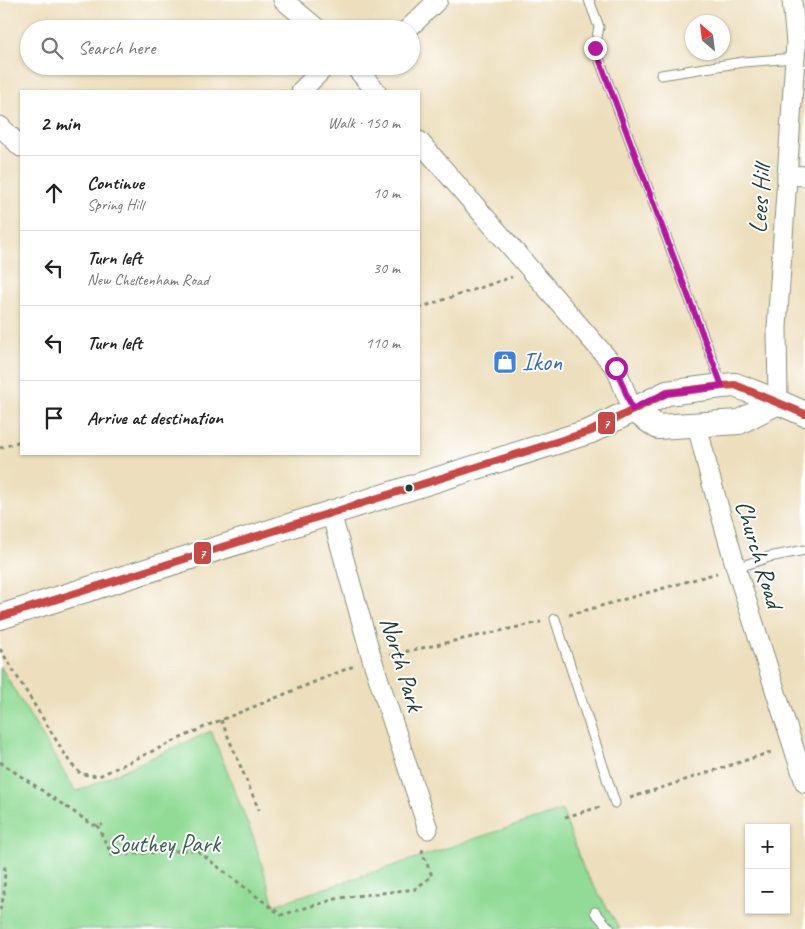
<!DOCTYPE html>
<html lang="en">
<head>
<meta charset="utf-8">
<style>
  :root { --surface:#fff; --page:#f2f2f2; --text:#222; --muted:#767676; --line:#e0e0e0 }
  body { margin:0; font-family:Caveat,sans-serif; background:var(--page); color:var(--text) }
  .controls { position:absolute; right:15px; bottom:15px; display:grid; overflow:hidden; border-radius:0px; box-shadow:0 1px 4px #0004 }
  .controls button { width:45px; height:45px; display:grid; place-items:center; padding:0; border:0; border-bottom:1px solid var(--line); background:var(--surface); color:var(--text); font:25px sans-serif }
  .compass { position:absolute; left:685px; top:15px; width:45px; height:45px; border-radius:50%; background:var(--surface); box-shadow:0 1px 4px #0004; rotate:332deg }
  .stop { position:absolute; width:15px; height:15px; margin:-11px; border:4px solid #b5179e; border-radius:50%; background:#fff }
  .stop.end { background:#b5179e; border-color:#fff; box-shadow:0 1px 5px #0008 }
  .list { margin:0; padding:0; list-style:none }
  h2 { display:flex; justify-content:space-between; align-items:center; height:65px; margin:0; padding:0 20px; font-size:21px }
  h2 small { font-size:16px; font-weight:400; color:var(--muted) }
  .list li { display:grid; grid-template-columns:32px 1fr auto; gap:15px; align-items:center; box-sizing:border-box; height:75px; padding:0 20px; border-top:1px solid var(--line) }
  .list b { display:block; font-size:19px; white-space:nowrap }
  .list p { margin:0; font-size:16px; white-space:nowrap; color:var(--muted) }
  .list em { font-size:16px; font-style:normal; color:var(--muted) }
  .icon { flex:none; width:28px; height:28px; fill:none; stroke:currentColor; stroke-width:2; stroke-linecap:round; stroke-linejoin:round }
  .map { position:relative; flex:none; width:805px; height:929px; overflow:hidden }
  .search { position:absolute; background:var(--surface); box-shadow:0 1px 4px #0004; left:20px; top:20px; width:400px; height:55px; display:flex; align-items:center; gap:12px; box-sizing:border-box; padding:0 18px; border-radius:28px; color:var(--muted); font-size:19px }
  .panel { position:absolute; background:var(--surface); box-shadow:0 1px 4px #0004; left:20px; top:90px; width:400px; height:365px; border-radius:0px }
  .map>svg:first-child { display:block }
  .green { fill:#91db96; stroke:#588c65 }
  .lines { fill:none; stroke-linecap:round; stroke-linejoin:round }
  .service-casing { stroke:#868e78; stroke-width:11 }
  .minor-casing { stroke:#868e78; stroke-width:21 }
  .tertiary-casing { stroke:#868e78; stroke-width:26 }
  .path { stroke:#868e78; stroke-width:3; stroke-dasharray:4 4; stroke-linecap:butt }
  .service { stroke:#fff; stroke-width:9 }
  .minor { stroke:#fff; stroke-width:19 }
  .tertiary { stroke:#fff; stroke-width:24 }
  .bus-1-casing { stroke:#fff; stroke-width:11 }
  .bus-1 { stroke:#c64945; stroke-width:8 }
  .route { stroke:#b5179e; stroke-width:6 }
  .bus-dot { fill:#1f3d34; stroke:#fff; stroke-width:2 }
  .labels { text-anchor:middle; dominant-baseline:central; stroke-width:4; stroke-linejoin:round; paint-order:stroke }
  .street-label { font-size:25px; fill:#1f3d34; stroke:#fff }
  .shop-label { font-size:25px; fill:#366cbe; stroke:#fff; text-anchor:start }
  .park-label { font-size:25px; fill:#3c644c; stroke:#fff }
  .line-badge { stroke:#fff; stroke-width:2 }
  .badge-label { font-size:14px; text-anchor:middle; font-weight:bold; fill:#fff }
</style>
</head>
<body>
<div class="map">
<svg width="805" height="929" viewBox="0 0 805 929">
  <rect width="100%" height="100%" fill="#fff"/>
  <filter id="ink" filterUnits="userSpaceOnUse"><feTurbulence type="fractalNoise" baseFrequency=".02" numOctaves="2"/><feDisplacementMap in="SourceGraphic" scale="10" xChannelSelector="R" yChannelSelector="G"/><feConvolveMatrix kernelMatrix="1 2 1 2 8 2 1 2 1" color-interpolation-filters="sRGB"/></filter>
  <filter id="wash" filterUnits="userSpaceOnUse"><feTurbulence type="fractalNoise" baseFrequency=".0096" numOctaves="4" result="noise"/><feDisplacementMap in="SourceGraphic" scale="20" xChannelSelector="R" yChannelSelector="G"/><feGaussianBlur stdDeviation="1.12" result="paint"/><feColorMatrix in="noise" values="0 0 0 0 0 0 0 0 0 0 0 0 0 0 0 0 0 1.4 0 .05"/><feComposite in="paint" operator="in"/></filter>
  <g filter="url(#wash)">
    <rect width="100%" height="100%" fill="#eddfbd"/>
    <polygon class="green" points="0,666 76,792 211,731 255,842 274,905 562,810 584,870 620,929 0,929"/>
  </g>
  <g filter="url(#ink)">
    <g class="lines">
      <g class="service-casing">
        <g id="service">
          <polyline points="589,0 599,27 595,48 722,385"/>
          <polyline points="661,75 743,62 795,58"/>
          <polyline points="736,568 769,557 805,550"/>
          <polyline points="555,619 615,803"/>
          <polyline points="595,912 610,929"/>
        </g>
      </g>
      <g class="minor-casing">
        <g id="minor">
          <polyline points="283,0 318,29"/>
          <polyline points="408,29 438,0"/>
          <polyline points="354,66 376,91"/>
          <polyline points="301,91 326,66"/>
          <polyline points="0,126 21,147"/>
          <polyline points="419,141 616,368 632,409"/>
          <polyline points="787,175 805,176"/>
          <polyline points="778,402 777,327 796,43 792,0"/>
          <polyline points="697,425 709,473 736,568 805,783"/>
          <polyline points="331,513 372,659 428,829"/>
        </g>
      </g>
      <g class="tertiary-casing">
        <g id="tertiary">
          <polyline points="632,409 658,427 739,422 778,402"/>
          <polyline points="0,617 591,431 667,393 722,386 735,385 778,402 805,414"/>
        </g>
      </g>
      <g class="path">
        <polyline points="419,308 512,277"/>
        <polyline points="0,448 21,441"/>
        <polyline points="569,615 717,573"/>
        <polyline points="0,649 71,764 81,774 99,776 211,724 354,666"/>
        <polyline points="390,655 541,622"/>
        <polyline points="221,720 259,810"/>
        <polyline points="0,762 93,825 103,825"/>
        <polyline points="630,798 774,751"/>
        <polyline points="565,817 600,807"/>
        <polyline points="97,825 112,855 196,850 281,915 339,898 415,889 432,876 422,852 423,849"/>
        <polyline points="0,910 4,895 5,864"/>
      </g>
      <use href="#service" class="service"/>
      <use href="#minor" class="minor"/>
      <use href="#tertiary" class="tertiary"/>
      <g class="bus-1-casing">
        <polyline id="bus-1" points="0,617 591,431 667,393 722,386 735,385 805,414"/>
      </g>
      <use href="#bus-1" class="bus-1"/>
    </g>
  </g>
  <g class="lines" filter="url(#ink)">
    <polyline class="route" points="595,48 722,386 667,393 632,409 616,368"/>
  </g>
  <defs>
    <g id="shop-square" transform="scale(1.25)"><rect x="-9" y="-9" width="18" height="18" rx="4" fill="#3f7fe0" stroke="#fff"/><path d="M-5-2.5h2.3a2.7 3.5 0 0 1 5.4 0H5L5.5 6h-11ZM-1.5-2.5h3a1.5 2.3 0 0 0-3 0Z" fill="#fff"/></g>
  </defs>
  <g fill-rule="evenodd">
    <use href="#shop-square" x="505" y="362"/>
  </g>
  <circle class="bus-dot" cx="409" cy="488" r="4.5"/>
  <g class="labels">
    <g class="street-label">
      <text transform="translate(760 199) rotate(-86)">Lees Hill</text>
      <text transform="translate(759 554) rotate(73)">Church Road</text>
      <text transform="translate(402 664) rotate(73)">North Park</text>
    </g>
    <g class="shop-label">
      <text x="522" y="362">Ikon</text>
    </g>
    <g class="park-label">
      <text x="164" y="844">Southey Park</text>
    </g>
  </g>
  <g class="line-badge">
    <rect x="597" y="411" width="19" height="24" rx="5" fill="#c64945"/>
    <rect x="193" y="541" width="19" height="24" rx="5" fill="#c64945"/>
  </g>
  <g class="badge-label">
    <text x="606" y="428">7</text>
    <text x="202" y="558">7</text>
  </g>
</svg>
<div class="controls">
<button>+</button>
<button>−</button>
</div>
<svg class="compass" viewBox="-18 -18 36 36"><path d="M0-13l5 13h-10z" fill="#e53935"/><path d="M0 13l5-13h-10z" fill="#767676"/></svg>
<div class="stop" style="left:616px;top:368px"></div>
<div class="stop end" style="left:595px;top:48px"></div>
<div class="search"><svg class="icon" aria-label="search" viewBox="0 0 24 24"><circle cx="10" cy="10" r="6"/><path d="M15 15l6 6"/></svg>Search here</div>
<section class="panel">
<h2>2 min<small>Walk · 150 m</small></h2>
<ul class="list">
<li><svg class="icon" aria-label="ahead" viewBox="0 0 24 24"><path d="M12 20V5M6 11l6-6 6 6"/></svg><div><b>Continue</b><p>Spring Hill</p></div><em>10 m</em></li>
<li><svg class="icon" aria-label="left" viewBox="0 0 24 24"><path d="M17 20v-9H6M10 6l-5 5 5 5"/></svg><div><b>Turn left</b><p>New Cheltenham Road</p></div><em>30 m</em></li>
<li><svg class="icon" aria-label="left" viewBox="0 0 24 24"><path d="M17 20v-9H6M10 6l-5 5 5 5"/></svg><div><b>Turn left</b></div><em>110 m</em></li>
<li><svg class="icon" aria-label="arrive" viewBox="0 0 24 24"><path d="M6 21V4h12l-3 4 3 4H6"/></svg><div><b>Arrive at destination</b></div></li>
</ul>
</section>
</div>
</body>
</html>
